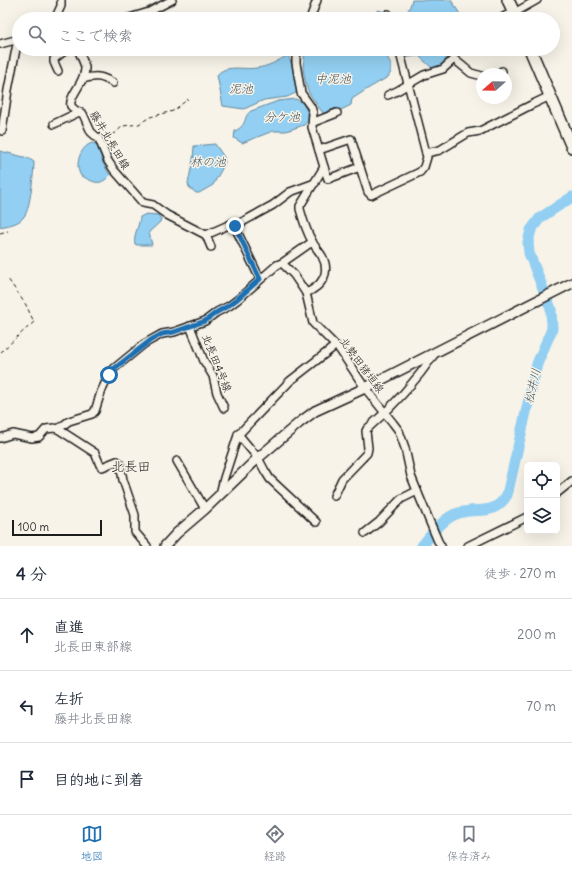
<!DOCTYPE html>
<html lang="ja">
<head>
<meta charset="utf-8">
<style>
  :root { --surface:#fff; --page:#f2f2f3; --text:#1f2937; --muted:#747a83; --line:#e0e1e3; --accent:#1f6fb2 }
  body { margin:0; font-family:Delius,"Klee One",sans-serif; background:var(--page); color:var(--text) }
  .controls { position:absolute; right:12px; bottom:12px; display:grid; overflow:hidden; border-radius:6px; box-shadow:0 4px 16px #0002 }
  .controls button { width:36px; height:36px; display:grid; place-items:center; padding:0; border:0; border-bottom:1px solid var(--line); background:var(--surface); color:var(--text); font:20px sans-serif }
  .compass { position:absolute; left:476px; top:68px; width:36px; height:36px; border-radius:50%; background:var(--surface); box-shadow:0 4px 16px #0002; rotate:250deg }
  .scale { position:absolute; left:12px; bottom:10px; width:90px; box-sizing:border-box; padding-left:4px; border:2px solid #1c1c1c; border-top:0; font-size:11px; line-height:14px; white-space:nowrap; color:#1c1c1c; -webkit-text-stroke:3px #f7f3e8; paint-order:stroke }
  .stop { position:absolute; width:12px; height:12px; margin:-9px; border:3px solid #1f6fb2; border-radius:50%; background:#fff }
  .stop.end { background:#1f6fb2; border-color:#fff; box-shadow:0 1px 4px #0008 }
  .list { margin:0; padding:0; list-style:none }
  h2 { display:flex; justify-content:space-between; align-items:center; height:52px; margin:0; padding:0 16px; font-size:17px }
  h2 small { font-size:13px; font-weight:400; color:var(--muted) }
  .list li { display:grid; grid-template-columns:26px 1fr auto; gap:12px; align-items:center; box-sizing:border-box; height:72px; padding:0 16px; border-top:1px solid var(--line) }
  .list b { display:block; font-size:15px; white-space:nowrap }
  .list p { margin:0; font-size:13px; white-space:nowrap; color:var(--muted) }
  .list em { font-size:13px; font-style:normal; color:var(--muted) }
  .icon { flex:none; width:22px; height:22px; fill:none; stroke:currentColor; stroke-width:2; stroke-linecap:round; stroke-linejoin:round }
  .map { position:relative; flex:none; width:572px; height:546px; overflow:hidden }
  .search { position:absolute; background:var(--surface); box-shadow:0 4px 16px #0002; left:12px; right:12px; top:12px; height:44px; display:flex; align-items:center; gap:10px; box-sizing:border-box; padding:0 14px; border-radius:22px; color:var(--muted); font-size:15px }
  .sheet { height:268px; background:var(--surface) }
  nav { display:flex; justify-content:space-around; align-items:center; box-sizing:border-box; height:56px; border-top:1px solid var(--line); background:var(--surface); font-size:11px; color:var(--muted) }
  nav a { display:grid; justify-items:center; gap:2px }
  nav .on { color:var(--accent) }
  .map>svg:first-child { display:block }
  .water { fill:#92cff2; stroke:#63879c }
  .lines { fill:none; stroke-linecap:round; stroke-linejoin:round }
  .river { stroke:#92cff2; stroke-width:11 }
  .minor-casing { stroke:#1c1c1c; stroke-width:10 }
  .tertiary-casing { stroke:#1c1c1c; stroke-width:12 }
  .primary-casing { stroke:#1c1c1c; stroke-width:14 }
  .path { stroke:#1c1c1c; stroke-width:1; stroke-dasharray:4 3; stroke-linecap:butt }
  .minor { stroke:#f7f3e8; stroke-width:7 }
  .tertiary { stroke:#f7f3e8; stroke-width:9 }
  .primary { stroke:#f7f3e8; stroke-width:11 }
  .route { stroke:#1f6fb2; stroke-width:5 }
  .labels { text-anchor:middle; dominant-baseline:central; stroke-width:3; stroke-linejoin:round; paint-order:stroke }
  .street-label { font-size:11px; fill:#1c1c1c; stroke:#f7f3e8 }
  .water-label { font-size:12px; font-style:italic; fill:#3f525c; stroke:#f7f3e8 }
  .quarter-label { font-size:13px; fill:#1c1c1c; stroke:#f7f3e8 }
</style>
</head>
<body>
<div class="map">
<svg width="572" height="546" viewBox="0 0 572 546">
  <rect width="100%" height="100%" fill="#f7f3e8"/>
  <filter id="ink" filterUnits="userSpaceOnUse"><feTurbulence type="fractalNoise" baseFrequency=".025" numOctaves="2"/><feDisplacementMap in="SourceGraphic" scale="8" xChannelSelector="R" yChannelSelector="G"/><feConvolveMatrix kernelMatrix="1 2 1 2 8 2 1 2 1" color-interpolation-filters="sRGB"/></filter>
  <g filter="url(#ink)">
    <g class="water">
      <path d="M412 0H451L463 19H397C407 15 409 10 412 0Z"/>
      <polygon points="377,10 382,11 396,19 380,19 377,14"/>
      <polygon points="305,49 321,51 335,49 383,49 391,64 391,72 388,77 369,88 352,99 351,105 339,111 336,108 324,113 322,112 309,93 306,85 303,68"/>
      <path d="M397 49H445C448 63 446 63 433 69L419 56 400 58Z"/>
      <path d="M288 55 295 73 298 92 287 97 264 100 244 109 223 106 217 75C226 64 243 70 256 68 268 67 278 61 288 55Z"/>
      <path d="M296 99 303 103 308 113V121L304 125 286 131H273L242 143 234 138 235 131C249 124 242 117 251 111L278 101Z"/>
      <path d="M92 143 98 144 103 163 110 175C99 188 93 181 81 176 74 165 80 147 92 143Z"/>
      <polygon points="215,144 224,157 225,163 213,185 199,193 196,193 189,187 188,183 193,160 194,146"/>
      <path d="M0 151 28 158 34 162C34 172 30 208 25 215 20 224 9 225 0 227Z"/>
      <path d="M146 214 158 215 161 219 160 222 149 232 152 245H137L135 244C133 235 139 227 140 217Z"/>
    </g>
    <g class="lines">
      <path class="river" d="M422 546C431 535 445 516 459 513 480 507 493 517 507 495L537 364 552 329 551 309 529 253 528 242 531 230 540 218 572 197"/>
      <g class="minor-casing">
        <g id="minor">
          <polyline points="388,14 389,19"/>
          <polyline points="55,19 61,6 61,0"/>
          <polyline points="126,19 149,12 172,0"/>
          <polyline points="310,19 317,0"/>
          <polyline points="500,19 507,15 514,13 537,0"/>
          <polyline points="0,44 19,39"/>
          <path d="M78 49C80 55 84 62 85 67 86 82 68 96 71 106L75 110 83 114 91 132 99 139 108 161 114 170 143 203 153 205 167 215 206 235 233 223 260 279"/>
          <path d="M299 49 296 57V63L301 93 311 107 313 113 312 127 324 167 300 206V209C303 220 306 231 312 241 314 246 319 251 322 256 331 273 322 286 306 293L313 323 340 350 365 388 393 423 399 431 405 448 411 476 429 520 438 541 441 546"/>
          <polyline points="58,71 54,62 54,59 67,49"/>
          <polyline points="497,74 502,71"/>
          <path d="M83 79C95 75 102 76 113 83"/>
          <polyline points="388,95 397,91 424,75 443,69 454,59 471,73 482,76"/>
          <polyline points="314,122 337,113"/>
          <polyline points="54,124 79,112"/>
          <polyline points="2,131 8,90 18,39"/>
          <polyline points="319,150 351,139 368,192 371,195 420,172 424,167 427,157 399,49"/>
          <polyline points="426,153 440,150 468,133 480,131 531,105 550,96"/>
          <polyline points="324,167 328,179 360,167"/>
          <polyline points="235,226 273,205 290,192 315,183"/>
          <polyline points="206,235 211,247"/>
          <polyline points="282,263 312,242"/>
          <polyline points="190,326 204,361 213,376 217,393 224,408"/>
          <polyline points="58,429 95,453 100,465 102,467 117,461 120,463 123,480 135,515 135,532 147,546"/>
          <polyline points="238,434 258,458 265,471 270,479 316,522"/>
          <polyline points="0,438 13,434 32,438 39,437 46,429 54,428 58,429 69,421 92,414 95,411 101,392 111,371 144,344 151,340 162,334 174,332 205,321 217,312 229,306 237,300 277,265 282,263 294,275 306,293"/>
          <polyline points="177,461 205,509"/>
          <polyline points="557,493 572,481"/>
          <polyline points="220,494 224,478 238,435 290,381 335,346"/>
          <path d="M334 496 342 479 367 453 368 448 366 431 367 429C394 406 416 381 436 352"/>
          <polyline points="365,533 379,522 401,499 417,491"/>
          <polyline points="468,546 527,517"/>
        </g>
      </g>
      <g class="tertiary-casing">
        <polyline id="tertiary" points="165,546 177,533 205,509 258,458 299,423 315,411 365,388 572,283"/>
      </g>
      <g class="primary-casing">
        <g id="primary">
          <polyline points="508,0 517,19"/>
          <polyline points="530,49 572,147"/>
        </g>
      </g>
      <g class="path">
        <polyline points="106,136 115,133 123,126 139,124 150,117 173,111 188,99"/>
        <polyline points="0,233 8,231"/>
        <polyline points="0,353 18,336 34,322 26,305 8,279"/>
      </g>
      <use href="#minor" class="minor"/>
      <use href="#tertiary" class="tertiary"/>
      <use href="#primary" class="primary"/>
    </g>
  </g>
  <g class="lines" filter="url(#ink)">
    <polyline class="route" points="109,375 111,371 151,340 162,334 174,332 205,321 217,312 228,306 236,300 260,279 235,226"/>
  </g>
  <g class="labels">
    <g class="street-label">
      <text transform="translate(110 140) rotate(59)">藤井北長田線</text>
      <text transform="translate(217 363) rotate(68)">北長田4号線</text>
      <text transform="translate(362 365) rotate(53)">北勢田猪垣線</text>
    </g>
    <g class="water-label">
      <text x="333" y="78">中泥池</text>
      <text x="241" y="88">泥池</text>
      <text x="282" y="116">分ケ池</text>
      <text x="208" y="161">林の池</text>
      <text transform="translate(532 386) rotate(-77)">松井川</text>
    </g>
    <g class="quarter-label">
      <text x="131" y="466">北長田</text>
    </g>
  </g>
</svg>
<div class="controls">
<button><svg class="icon" aria-label="locate" viewBox="0 0 24 24"><circle cx="12" cy="12" r="6"/><path d="M12 2v4M12 18v4M2 12h4M18 12h4"/></svg></button>
<button><svg class="icon" aria-label="layers" viewBox="0 0 24 24"><path d="M12 4l9 5-9 5-9-5zM3 14l9 5 9-5"/></svg></button>
</div>
<svg class="compass" viewBox="-18 -18 36 36"><path d="M0-13l5 13h-10z" fill="#e53935"/><path d="M0 13l5-13h-10z" fill="#747a83"/></svg>
<div class="scale">100 m</div>
<div class="stop" style="left:109px;top:375px"></div>
<div class="stop end" style="left:235px;top:226px"></div>
<div class="search"><svg class="icon" aria-label="search" viewBox="0 0 24 24"><circle cx="10" cy="10" r="6"/><path d="M15 15l6 6"/></svg>ここで検索</div>
</div>
<section class="sheet">
<h2>4 分<small>徒歩 · 270 m</small></h2>
<ul class="list">
<li><svg class="icon" aria-label="ahead" viewBox="0 0 24 24"><path d="M12 20V5M6 11l6-6 6 6"/></svg><div><b>直進</b><p>北長田東部線</p></div><em>200 m</em></li>
<li><svg class="icon" aria-label="left" viewBox="0 0 24 24"><path d="M17 20v-9H6M10 6l-5 5 5 5"/></svg><div><b>左折</b><p>藤井北長田線</p></div><em>70 m</em></li>
<li><svg class="icon" aria-label="arrive" viewBox="0 0 24 24"><path d="M6 21V4h12l-3 4 3 4H6"/></svg><div><b>目的地に到着</b></div></li>
</ul>
</section>
<nav>
<a class="on"><svg class="icon" aria-label="map" viewBox="0 0 24 24"><path d="M3 6l6-2 6 2 6-2v14l-6 2-6-2-6 2zM9 4v14M15 6v14"/></svg>地図</a>
<a><svg class="icon" aria-label="directions" viewBox="0 0 24 24"><path d="M12 3l9 9-9 9-9-9zM9 14v-3h6M13 9l2 2-2 2"/></svg>経路</a>
<a><svg class="icon" aria-label="saved" viewBox="0 0 24 24"><path d="M7 4h10v16l-5-4-5 4z"/></svg>保存済み</a>
</nav>
</body>
</html>
